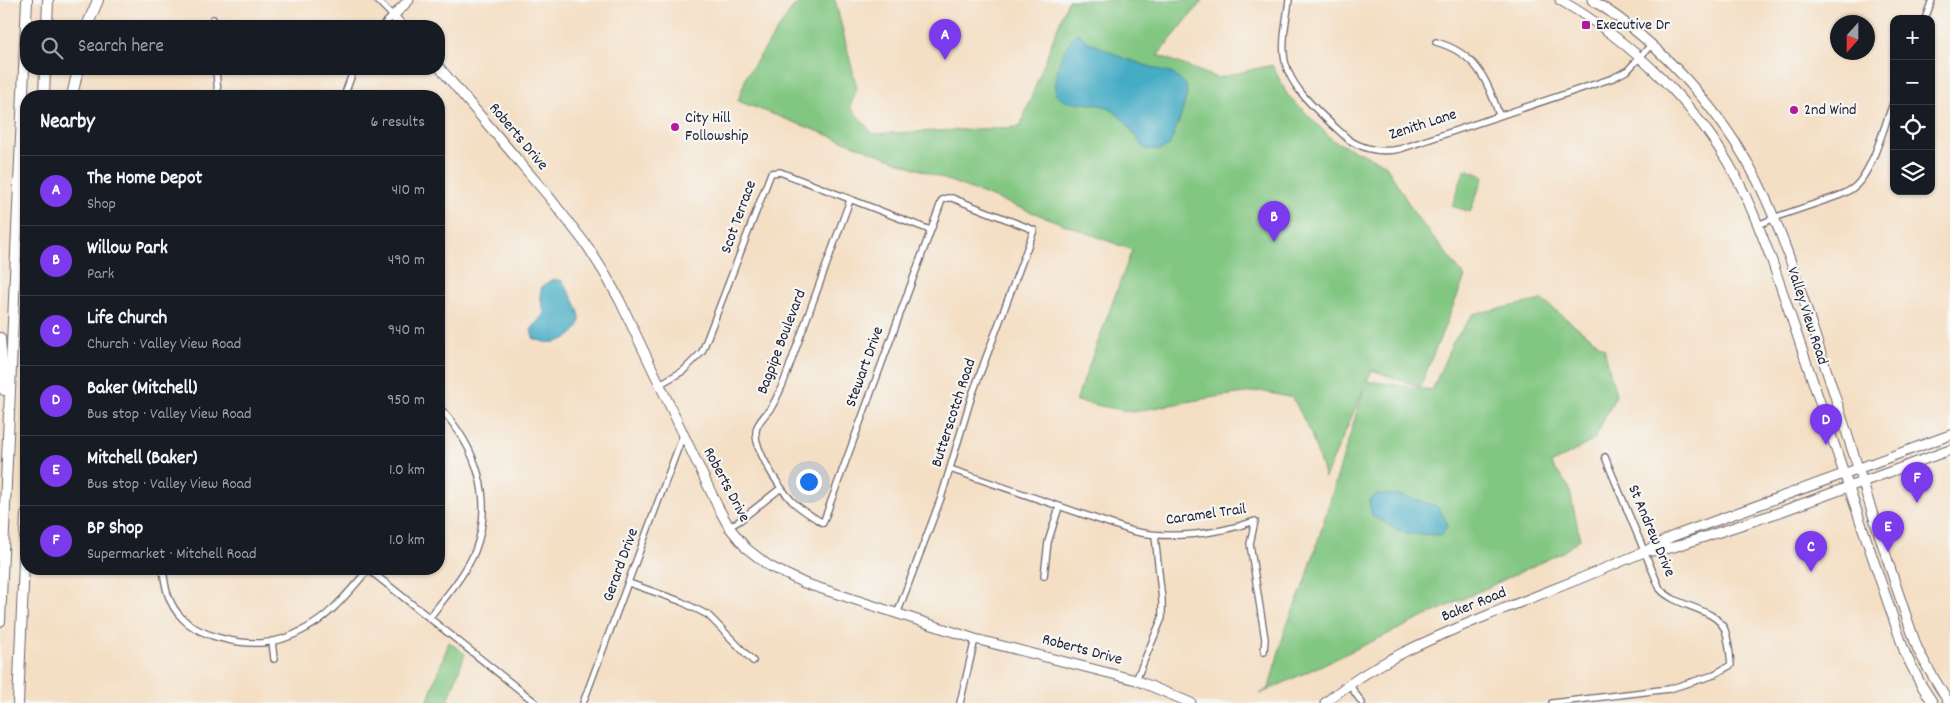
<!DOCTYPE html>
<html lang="en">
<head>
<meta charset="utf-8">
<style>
  :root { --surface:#171b24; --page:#242831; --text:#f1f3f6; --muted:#9ea1a6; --line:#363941; --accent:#7c3aed }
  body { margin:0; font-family:Dekko,sans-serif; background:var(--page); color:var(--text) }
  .controls { position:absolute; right:15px; top:15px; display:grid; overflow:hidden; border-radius:10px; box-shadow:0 1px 4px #0004 }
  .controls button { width:45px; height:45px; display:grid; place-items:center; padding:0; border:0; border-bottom:1px solid var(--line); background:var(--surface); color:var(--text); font:25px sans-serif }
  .compass { position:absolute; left:1830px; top:15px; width:45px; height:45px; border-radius:50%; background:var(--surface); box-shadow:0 1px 4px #0004; rotate:201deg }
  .you { position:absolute; left:808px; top:481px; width:18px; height:18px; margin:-12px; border:4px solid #fff; border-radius:50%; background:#1a73e8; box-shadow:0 0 0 8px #1a73e833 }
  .badge { display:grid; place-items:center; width:32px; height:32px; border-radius:50%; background:var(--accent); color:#fff; font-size:16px; font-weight:700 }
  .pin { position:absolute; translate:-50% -41px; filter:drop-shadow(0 1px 2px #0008) }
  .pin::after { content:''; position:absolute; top:26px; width:18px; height:15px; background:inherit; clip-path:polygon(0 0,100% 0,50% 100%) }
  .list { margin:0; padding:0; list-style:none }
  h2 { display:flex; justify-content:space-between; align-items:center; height:65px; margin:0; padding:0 20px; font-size:21px }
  h2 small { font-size:16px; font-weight:400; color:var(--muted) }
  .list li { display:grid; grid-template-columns:32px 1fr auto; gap:15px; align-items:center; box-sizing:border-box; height:70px; padding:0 20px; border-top:1px solid var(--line) }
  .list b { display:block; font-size:19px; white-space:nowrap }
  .list p { margin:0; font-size:16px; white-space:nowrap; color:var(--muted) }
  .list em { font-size:16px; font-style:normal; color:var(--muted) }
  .icon { flex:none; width:28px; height:28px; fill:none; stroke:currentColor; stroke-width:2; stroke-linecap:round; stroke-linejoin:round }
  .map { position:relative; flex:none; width:1950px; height:703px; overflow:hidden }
  .search { position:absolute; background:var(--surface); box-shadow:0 1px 4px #0004; left:20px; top:20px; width:425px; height:55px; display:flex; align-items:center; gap:12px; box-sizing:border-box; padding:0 18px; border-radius:20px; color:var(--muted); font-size:19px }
  .panel { position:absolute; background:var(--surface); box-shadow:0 1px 4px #0004; left:20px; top:90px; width:425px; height:485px; border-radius:20px }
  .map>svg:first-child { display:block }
  .green { fill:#81c681; stroke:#52745e }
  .water { fill:#45acc5; stroke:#346780 }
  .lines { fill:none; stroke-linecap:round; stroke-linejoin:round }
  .street-casing { stroke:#6c646b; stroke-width:8 }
  .secondary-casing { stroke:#6c646b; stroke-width:11 }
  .highway-casing { stroke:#6c646b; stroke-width:12 }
  .street { stroke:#fff; stroke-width:5.5 }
  .secondary { stroke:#fff; stroke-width:9 }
  .highway { stroke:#fff; stroke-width:10 }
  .poi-dot { fill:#b5179e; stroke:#f6f6f2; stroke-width:2 }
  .labels { text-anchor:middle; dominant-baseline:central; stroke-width:4.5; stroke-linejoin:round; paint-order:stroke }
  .poi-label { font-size:16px; fill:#22223b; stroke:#f6f6f2; text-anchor:start }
  .street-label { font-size:16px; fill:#22223b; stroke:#f6f6f2 }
</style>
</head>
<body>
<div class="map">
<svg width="1950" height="703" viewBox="0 0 1950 703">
  <rect width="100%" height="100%" fill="#f6f6f2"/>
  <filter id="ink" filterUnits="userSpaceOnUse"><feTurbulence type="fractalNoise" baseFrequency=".02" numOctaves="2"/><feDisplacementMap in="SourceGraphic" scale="10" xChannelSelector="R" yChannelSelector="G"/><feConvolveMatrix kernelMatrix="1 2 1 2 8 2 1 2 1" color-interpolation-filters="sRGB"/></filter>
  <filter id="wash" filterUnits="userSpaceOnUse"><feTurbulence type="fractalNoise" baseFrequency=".0096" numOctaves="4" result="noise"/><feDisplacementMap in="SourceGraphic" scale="20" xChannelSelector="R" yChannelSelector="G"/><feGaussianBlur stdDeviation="1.12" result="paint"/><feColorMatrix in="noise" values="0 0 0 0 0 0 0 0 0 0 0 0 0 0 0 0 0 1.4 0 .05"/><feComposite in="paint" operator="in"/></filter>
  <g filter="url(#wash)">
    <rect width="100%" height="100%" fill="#f4dfc4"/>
    <g class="green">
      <polygon points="811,0 835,0 857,88 850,107 873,134 1020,127 1068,0 1203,0 1158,55 1217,78 1272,65 1287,94 1334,141 1385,164 1416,216 1465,277 1420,387 1372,370 1367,381 1432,390 1453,342 1473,314 1542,300 1604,348 1616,395 1594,440 1551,464 1569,487 1580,539 1563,552 1260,694 1269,688 1285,629 1306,580 1364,388 1325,478 1311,434 1293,398 1260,391 1208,398 1132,412 1076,401 1132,250 738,101 747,75 794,6"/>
      <polygon points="1465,169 1484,176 1470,212 1452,206"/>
      <polygon points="449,642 465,654 447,703 427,703"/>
    </g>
    <g class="water">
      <path d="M1078 32 1085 40 1123 58 1173 74 1186 85 1187 94 1181 116 1169 146 1160 150 1145 149C1133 135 1126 117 1108 108 1091 99 1070 109 1056 95 1055 72 1060 49 1078 32Z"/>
      <path d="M553 279 562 281C568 289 581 310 580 320 579 335 558 345 544 342 541 341 537 340 533 338L531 330 544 313 540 295 542 286Z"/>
      <polygon points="1377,494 1399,495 1437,506 1448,524 1442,535 1406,534 1372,516 1369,500"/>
    </g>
  </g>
  <g filter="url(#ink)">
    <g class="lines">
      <g class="street-casing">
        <g id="street">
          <polyline points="377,0 393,16 382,26"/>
          <path d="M1289 0C1287 18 1282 37 1284 54 1286 88 1326 118 1349 140 1365 150 1381 153 1400 149L1613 78 1628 70 1651 45"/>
          <polyline points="213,19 214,26"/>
          <polyline points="1925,19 1932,0"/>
          <path d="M1436 42C1475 53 1487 78 1499 115"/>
          <polyline points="216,69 218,96"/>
          <polyline points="344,96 354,69"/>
          <path d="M850 200 783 384C779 392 776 400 771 408 766 414 760 420 757 427 750 445 779 487 792 501 801 510 812 516 823 523L942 200 947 198H952L1034 230 972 395 941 498 897 614"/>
          <path d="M1758 225 1782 215 1838 196C1846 193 1855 188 1860 181 1875 162 1885 123 1894 101"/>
          <polyline points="660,384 683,371 702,352 771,173 780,172 930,230"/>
          <path d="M950 469 1132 531C1172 540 1217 534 1255 521L1250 544 1265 639 1264 652"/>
          <polyline points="729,527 739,521 781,488"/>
          <path d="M163 569C165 587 168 604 182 618 199 636 236 644 261 643 276 642 291 637 305 629 331 616 349 591 369 569"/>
          <polyline points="368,569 536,703"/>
          <polyline points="1044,576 1048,542 1059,507"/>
          <polyline points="629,583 680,601 708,615 753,661"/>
          <path d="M430 617C446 596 465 575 475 551 495 499 476 446 439 407"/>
          <polyline points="272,641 274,659"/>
          <polyline points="1136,680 1162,618 1162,600 1155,536"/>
          <polyline points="1349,684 1362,703"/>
          <polyline points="583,703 683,435"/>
          <polyline points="960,703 975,639"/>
          <path d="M1552 703 1669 689 1711 676 1731 665C1730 653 1729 641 1725 630 1715 607 1677 608 1660 589L1605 457"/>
        </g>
      </g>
      <g class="secondary-casing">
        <g id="secondary">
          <path d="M1560 0C1630 40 1698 105 1736 177 1751 204 1761 233 1772 261L1905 653 1920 683 1933 703"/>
          <path d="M1592 0C1659 41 1722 111 1758 182 1786 239 1804 302 1824 363 1856 458 1884 555 1918 650L1929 670 1949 703"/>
          <polyline points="402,26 393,16 409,0"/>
          <polyline points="439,67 550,198 588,247 605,274 620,301 718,507 729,527 746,548 769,566 804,583 975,639 1136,680 1191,703"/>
          <polyline points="1652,551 1674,547 1777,513 1950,450"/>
          <path d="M1325 703C1377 659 1440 635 1503 609 1550 591 1597 572 1644 552L1671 537 1950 435"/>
        </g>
      </g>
      <g class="highway-casing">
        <g id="highway">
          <polyline points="47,26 48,0"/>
          <polyline points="87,26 98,0"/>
          <polyline points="44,96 45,69"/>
          <polyline points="72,96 78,69"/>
          <polyline points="0,338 4,390"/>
          <polyline points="0,621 27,0"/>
          <polyline points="18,703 26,515"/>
        </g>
      </g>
      <use href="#street" class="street"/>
      <use href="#secondary" class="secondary"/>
      <use href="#highway" class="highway"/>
    </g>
  </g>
  <g class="poi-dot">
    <rect x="1581" y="20" width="10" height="10" rx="2.5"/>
    <circle cx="1794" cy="110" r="5"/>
    <circle cx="675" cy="127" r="5"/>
  </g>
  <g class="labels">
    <g class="poi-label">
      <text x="1596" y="25">Executive Dr</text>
      <text x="1804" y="110">2nd Wind</text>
      <text x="685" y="118">City Hill<tspan x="685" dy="18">Followship</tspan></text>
    </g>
    <g class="street-label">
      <text transform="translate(1423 125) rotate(-18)">Zenith Lane</text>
      <text transform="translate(518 137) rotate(50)">Roberts Drive</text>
      <text transform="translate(739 217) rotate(-70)">Scot Terrace</text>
      <text transform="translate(1807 316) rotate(72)">Valley View Road</text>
      <text transform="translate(782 342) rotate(-69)">Bagpipe Boulevard</text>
      <text transform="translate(865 367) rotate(-70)">Stewart Drive</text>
      <text transform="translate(954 413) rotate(-72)">Butterscotch Road</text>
      <text transform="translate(726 485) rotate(62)">Roberts Drive</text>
      <text transform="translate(1206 515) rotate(-8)">Caramel Trail</text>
      <text transform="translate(1651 531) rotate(67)">St Andrew Drive</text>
      <text transform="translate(621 565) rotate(-70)">Gerard Drive</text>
      <text transform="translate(1474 605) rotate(-22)">Baker Road</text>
      <text transform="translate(1082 650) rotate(15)">Roberts Drive</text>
    </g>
  </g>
</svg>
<div class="controls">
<button>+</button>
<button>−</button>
<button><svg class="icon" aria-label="locate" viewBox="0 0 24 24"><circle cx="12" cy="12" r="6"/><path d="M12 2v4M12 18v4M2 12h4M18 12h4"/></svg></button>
<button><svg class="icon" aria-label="layers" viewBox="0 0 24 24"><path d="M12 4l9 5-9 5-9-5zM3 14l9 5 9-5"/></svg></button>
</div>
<svg class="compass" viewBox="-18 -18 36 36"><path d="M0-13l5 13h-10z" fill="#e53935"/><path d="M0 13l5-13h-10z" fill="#9ea1a6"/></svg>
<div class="you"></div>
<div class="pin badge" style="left:945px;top:60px">A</div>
<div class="pin badge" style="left:1274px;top:242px">B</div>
<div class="pin badge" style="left:1811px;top:572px">C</div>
<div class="pin badge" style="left:1826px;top:445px">D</div>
<div class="pin badge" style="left:1888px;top:552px">E</div>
<div class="pin badge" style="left:1917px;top:503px">F</div>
<div class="search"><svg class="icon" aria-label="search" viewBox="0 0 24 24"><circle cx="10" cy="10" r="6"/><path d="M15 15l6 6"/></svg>Search here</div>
<section class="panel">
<h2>Nearby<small>6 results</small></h2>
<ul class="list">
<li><span class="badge">A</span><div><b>The Home Depot</b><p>Shop</p></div><em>410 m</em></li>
<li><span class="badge">B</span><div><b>Willow Park</b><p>Park</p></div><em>490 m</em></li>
<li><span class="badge">C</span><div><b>Life Church</b><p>Church · Valley View Road</p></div><em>940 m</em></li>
<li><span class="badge">D</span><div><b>Baker (Mitchell)</b><p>Bus stop · Valley View Road</p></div><em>950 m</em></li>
<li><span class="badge">E</span><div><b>Mitchell (Baker)</b><p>Bus stop · Valley View Road</p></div><em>1.0 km</em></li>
<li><span class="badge">F</span><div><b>BP Shop</b><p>Supermarket · Mitchell Road</p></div><em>1.0 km</em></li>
</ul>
</section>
</div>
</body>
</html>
